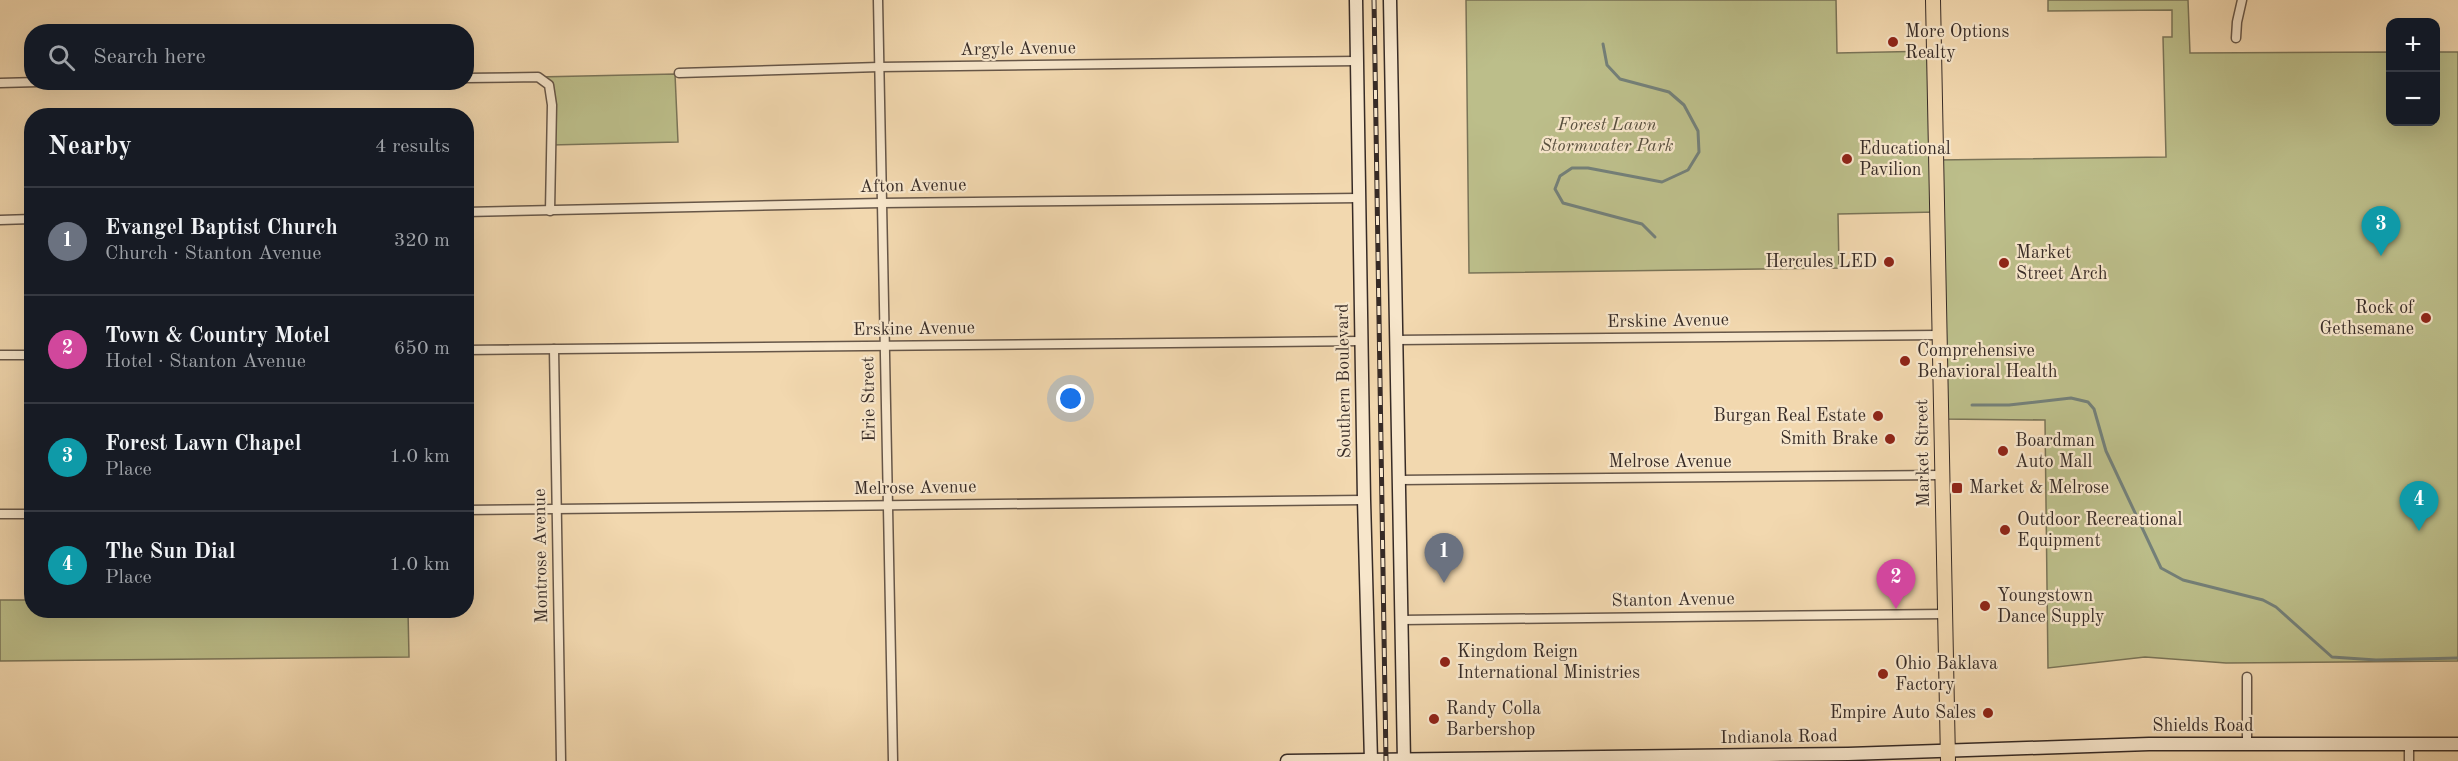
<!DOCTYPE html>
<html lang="en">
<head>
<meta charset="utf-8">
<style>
  :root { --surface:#171b24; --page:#242831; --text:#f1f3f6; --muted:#9ea1a6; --line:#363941; --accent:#2563eb }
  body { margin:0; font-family:"Old Standard TT",serif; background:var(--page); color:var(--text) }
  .controls { position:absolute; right:18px; top:18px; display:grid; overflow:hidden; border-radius:12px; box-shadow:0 6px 24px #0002 }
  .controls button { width:54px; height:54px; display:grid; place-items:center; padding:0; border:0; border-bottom:2px solid var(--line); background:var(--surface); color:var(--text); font:30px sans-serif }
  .you { position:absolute; left:1071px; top:399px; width:21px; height:21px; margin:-15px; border:4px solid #fff; border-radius:50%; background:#1a73e8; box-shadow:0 0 0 9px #1a73e833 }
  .badge { display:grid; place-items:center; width:39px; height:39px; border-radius:50%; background:var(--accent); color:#fff; font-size:20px; font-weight:700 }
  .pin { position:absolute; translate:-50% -50px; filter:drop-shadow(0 2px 3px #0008) }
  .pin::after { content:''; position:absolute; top:32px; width:21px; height:18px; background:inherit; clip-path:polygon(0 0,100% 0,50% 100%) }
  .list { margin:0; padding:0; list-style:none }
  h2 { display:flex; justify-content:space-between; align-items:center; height:78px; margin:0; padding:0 24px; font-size:26px }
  h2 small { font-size:20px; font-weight:400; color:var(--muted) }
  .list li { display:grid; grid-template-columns:39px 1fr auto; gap:18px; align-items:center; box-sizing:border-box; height:108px; padding:0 24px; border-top:2px solid var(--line) }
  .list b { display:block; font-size:22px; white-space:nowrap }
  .list p { margin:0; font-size:20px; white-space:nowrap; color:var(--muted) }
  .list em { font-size:20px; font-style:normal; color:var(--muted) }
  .icon { flex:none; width:33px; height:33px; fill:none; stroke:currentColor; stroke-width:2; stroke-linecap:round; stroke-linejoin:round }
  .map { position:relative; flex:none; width:2458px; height:761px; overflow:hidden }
  .search { position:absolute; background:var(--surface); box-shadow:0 6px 24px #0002; left:24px; top:24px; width:450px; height:66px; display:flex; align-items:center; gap:15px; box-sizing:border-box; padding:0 21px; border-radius:24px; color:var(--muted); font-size:22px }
  .panel { position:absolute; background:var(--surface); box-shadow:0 6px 24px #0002; left:24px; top:108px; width:450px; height:510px; border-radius:24px }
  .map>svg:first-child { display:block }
  .green { fill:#bcbe8a; stroke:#7a7458; stroke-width:1.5 }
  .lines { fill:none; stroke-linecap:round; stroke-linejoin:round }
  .stream { stroke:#748079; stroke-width:3 }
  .street-casing { stroke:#665648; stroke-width:11 }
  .secondary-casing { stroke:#372b26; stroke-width:15 }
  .primary-casing { stroke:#372b26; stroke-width:16 }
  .street { stroke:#f7e6cb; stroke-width:8 }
  .secondary { stroke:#f7e6cb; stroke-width:12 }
  .primary { stroke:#f2d8af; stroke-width:14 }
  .rail-casing { stroke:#372b26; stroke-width:5 }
  .rail { stroke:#f7e6cb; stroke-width:3; stroke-dasharray:9; stroke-linecap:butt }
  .poi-dot { fill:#8f2418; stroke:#f7e6cb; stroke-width:2 }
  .labels { text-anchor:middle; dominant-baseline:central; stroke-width:4.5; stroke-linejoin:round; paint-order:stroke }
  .poi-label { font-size:18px; fill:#372b26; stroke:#f7e6cb; text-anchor:start }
  .street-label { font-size:18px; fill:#372b26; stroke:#f7e6cb }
  .park-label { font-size:18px; font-style:italic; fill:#58503f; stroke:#f7e6cb }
</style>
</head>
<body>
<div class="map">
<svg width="2458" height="761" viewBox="0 0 2458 761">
  <rect width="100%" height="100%" fill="#f2d8af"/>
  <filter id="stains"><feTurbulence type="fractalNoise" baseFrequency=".00333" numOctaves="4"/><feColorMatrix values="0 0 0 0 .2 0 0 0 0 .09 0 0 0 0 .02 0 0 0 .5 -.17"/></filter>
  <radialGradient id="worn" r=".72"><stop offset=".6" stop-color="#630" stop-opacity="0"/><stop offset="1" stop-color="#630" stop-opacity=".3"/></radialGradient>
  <g class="green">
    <polygon points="1466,0 1836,0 1837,53 1934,51 1937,160 2166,157 2163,37 2172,37 2172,10 2048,11 2048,0 2188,0 2190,53 2390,52 2390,122 2436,122 2436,52 2458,52 2458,661 2226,663 2145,657 2048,668 2045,420 1941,419 1937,212 1838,214 1839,268 1469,273"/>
    <polygon points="675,74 678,142 551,145 552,93 538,77"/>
    <polygon points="0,600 31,600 32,610 408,611 409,657 0,661"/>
  </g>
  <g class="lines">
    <g class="stream">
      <polyline points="1603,44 1607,65 1620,79 1669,92 1684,105 1698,131 1699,152 1688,170 1662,182 1588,168 1572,168 1560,176 1555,189 1563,203 1642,224 1655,237"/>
      <polyline points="1972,405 2009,405 2071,398 2088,402 2094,409 2106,451 2161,568 2183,580 2263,600 2276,607 2332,657 2376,660 2458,658"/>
    </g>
    <g class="street-casing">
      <g id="street">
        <polyline points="878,0 893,761"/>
        <polyline points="2236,38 2237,22 2242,0"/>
        <polyline points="679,73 879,67 1357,61"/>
        <polyline points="466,78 538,77 549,85 552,105 550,211"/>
        <polyline points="0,83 38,82"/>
        <polyline points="466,212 882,203 1359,198"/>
        <polyline points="0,220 32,219"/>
        <polyline points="1396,340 1940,335"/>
        <polyline points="554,349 561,761"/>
        <polyline points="466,350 1362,341"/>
        <polyline points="0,355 32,355"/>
        <polyline points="1399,480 1942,475"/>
        <polyline points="466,510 1364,500"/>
        <polyline points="0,514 32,514"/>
        <polyline points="1401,620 1945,614"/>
        <polyline points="2247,677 2247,744"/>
        <polyline points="2409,744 2409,761"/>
      </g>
    </g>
    <g class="secondary-casing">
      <g id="secondary">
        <polyline points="1356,0 1364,500 1371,761"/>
        <polyline points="1390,0 1404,761"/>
        <polyline points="1287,761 1848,754 2149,744 2458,744"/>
      </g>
    </g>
    <g class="primary-casing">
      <polyline id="primary" points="1933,0 1948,761"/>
    </g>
    <use href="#street" class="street"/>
    <use href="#secondary" class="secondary"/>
    <use href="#primary" class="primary"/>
    <g class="rail-casing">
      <polyline id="rail" points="1374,0 1386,761"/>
    </g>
    <use href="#rail" class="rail"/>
  </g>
  <g class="poi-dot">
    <circle cx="1893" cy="42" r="6"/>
    <circle cx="1847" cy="159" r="6"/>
    <circle cx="1889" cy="262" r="6"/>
    <circle cx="2004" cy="263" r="6"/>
    <circle cx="2426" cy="318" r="6"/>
    <circle cx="1905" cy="361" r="6"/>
    <circle cx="1878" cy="416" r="6"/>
    <circle cx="1890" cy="439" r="6"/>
    <circle cx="2003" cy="451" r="6"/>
    <rect x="1951" y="482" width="12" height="12" rx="3"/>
    <circle cx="2005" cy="530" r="6"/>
    <circle cx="1985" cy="606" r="6"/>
    <circle cx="1445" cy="662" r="6"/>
    <circle cx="1883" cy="674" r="6"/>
    <circle cx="1988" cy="713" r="6"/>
    <circle cx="1434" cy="719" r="6"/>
  </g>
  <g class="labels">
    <g class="poi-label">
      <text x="1905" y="32">More Options<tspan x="1905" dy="21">Realty</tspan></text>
      <text x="1859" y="149">Educational<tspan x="1859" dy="21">Pavilion</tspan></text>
      <text x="2016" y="253">Market<tspan x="2016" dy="21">Street Arch</tspan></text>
      <text x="1877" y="262" text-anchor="end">Hercules LED</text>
      <text x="2414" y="308" text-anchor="end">Rock of<tspan x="2414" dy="21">Gethsemane</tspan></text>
      <text x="1917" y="351">Comprehensive<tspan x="1917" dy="21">Behavioral Health</tspan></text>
      <text x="1866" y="416" text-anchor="end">Burgan Real Estate</text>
      <text x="1878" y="439" text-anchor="end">Smith Brake</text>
      <text x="2015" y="441">Boardman<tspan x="2015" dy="21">Auto Mall</tspan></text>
      <text x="1969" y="488">Market &amp; Melrose</text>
      <text x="2017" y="520">Outdoor Recreational<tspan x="2017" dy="21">Equipment</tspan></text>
      <text x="1997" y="596">Youngstown<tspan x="1997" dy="21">Dance Supply</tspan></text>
      <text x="1457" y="652">Kingdom Reign<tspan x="1457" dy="21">International Ministries</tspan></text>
      <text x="1895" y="664">Ohio Baklava<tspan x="1895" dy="21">Factory</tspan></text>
      <text x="1446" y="709">Randy Colla<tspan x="1446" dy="21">Barbershop</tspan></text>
      <text x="1976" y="713" text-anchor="end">Empire Auto Sales</text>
    </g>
    <g class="street-label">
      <text transform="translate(1018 49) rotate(-1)">Argyle Avenue</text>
      <text transform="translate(913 186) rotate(-1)">Afton Avenue</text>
      <text transform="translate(1668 321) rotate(-1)">Erskine Avenue</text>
      <text transform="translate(914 329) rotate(-1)">Erskine Avenue</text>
      <text transform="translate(1344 381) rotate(-91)">Southern Boulevard</text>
      <text transform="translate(869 399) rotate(-91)">Erie Street</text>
      <text transform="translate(1923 453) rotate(-91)">Market Street</text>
      <text x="1670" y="462">Melrose Avenue</text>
      <text transform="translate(915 488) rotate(-1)">Melrose Avenue</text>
      <text transform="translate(541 556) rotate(-91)">Montrose Avenue</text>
      <text transform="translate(1673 600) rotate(-1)">Stanton Avenue</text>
      <text x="2203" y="726">Shields Road</text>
      <text transform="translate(1779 737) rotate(-1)">Indianola Road</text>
    </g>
    <g class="park-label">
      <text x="1607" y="125">Forest Lawn<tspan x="1607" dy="21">Stormwater Park</tspan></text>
    </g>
  </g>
  <rect width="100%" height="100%" filter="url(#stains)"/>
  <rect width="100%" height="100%" fill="url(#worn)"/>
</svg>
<div class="controls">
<button>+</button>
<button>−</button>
</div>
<div class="you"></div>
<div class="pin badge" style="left:1444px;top:583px;background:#6b7280">1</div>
<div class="pin badge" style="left:1896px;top:609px;background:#d1479c">2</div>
<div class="pin badge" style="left:2381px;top:256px;background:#0f9aa8">3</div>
<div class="pin badge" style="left:2419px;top:531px;background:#0f9aa8">4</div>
<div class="search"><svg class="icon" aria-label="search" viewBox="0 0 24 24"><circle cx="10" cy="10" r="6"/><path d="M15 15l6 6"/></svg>Search here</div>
<section class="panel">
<h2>Nearby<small>4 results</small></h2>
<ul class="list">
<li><span class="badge" style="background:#6b7280">1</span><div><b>Evangel Baptist Church</b><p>Church · Stanton Avenue</p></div><em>320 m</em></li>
<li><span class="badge" style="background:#d1479c">2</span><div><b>Town &amp; Country Motel</b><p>Hotel · Stanton Avenue</p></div><em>650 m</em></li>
<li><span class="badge" style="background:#0f9aa8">3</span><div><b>Forest Lawn Chapel</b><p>Place</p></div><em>1.0 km</em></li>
<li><span class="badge" style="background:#0f9aa8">4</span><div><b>The Sun Dial</b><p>Place</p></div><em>1.0 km</em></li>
</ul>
</section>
</div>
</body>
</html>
